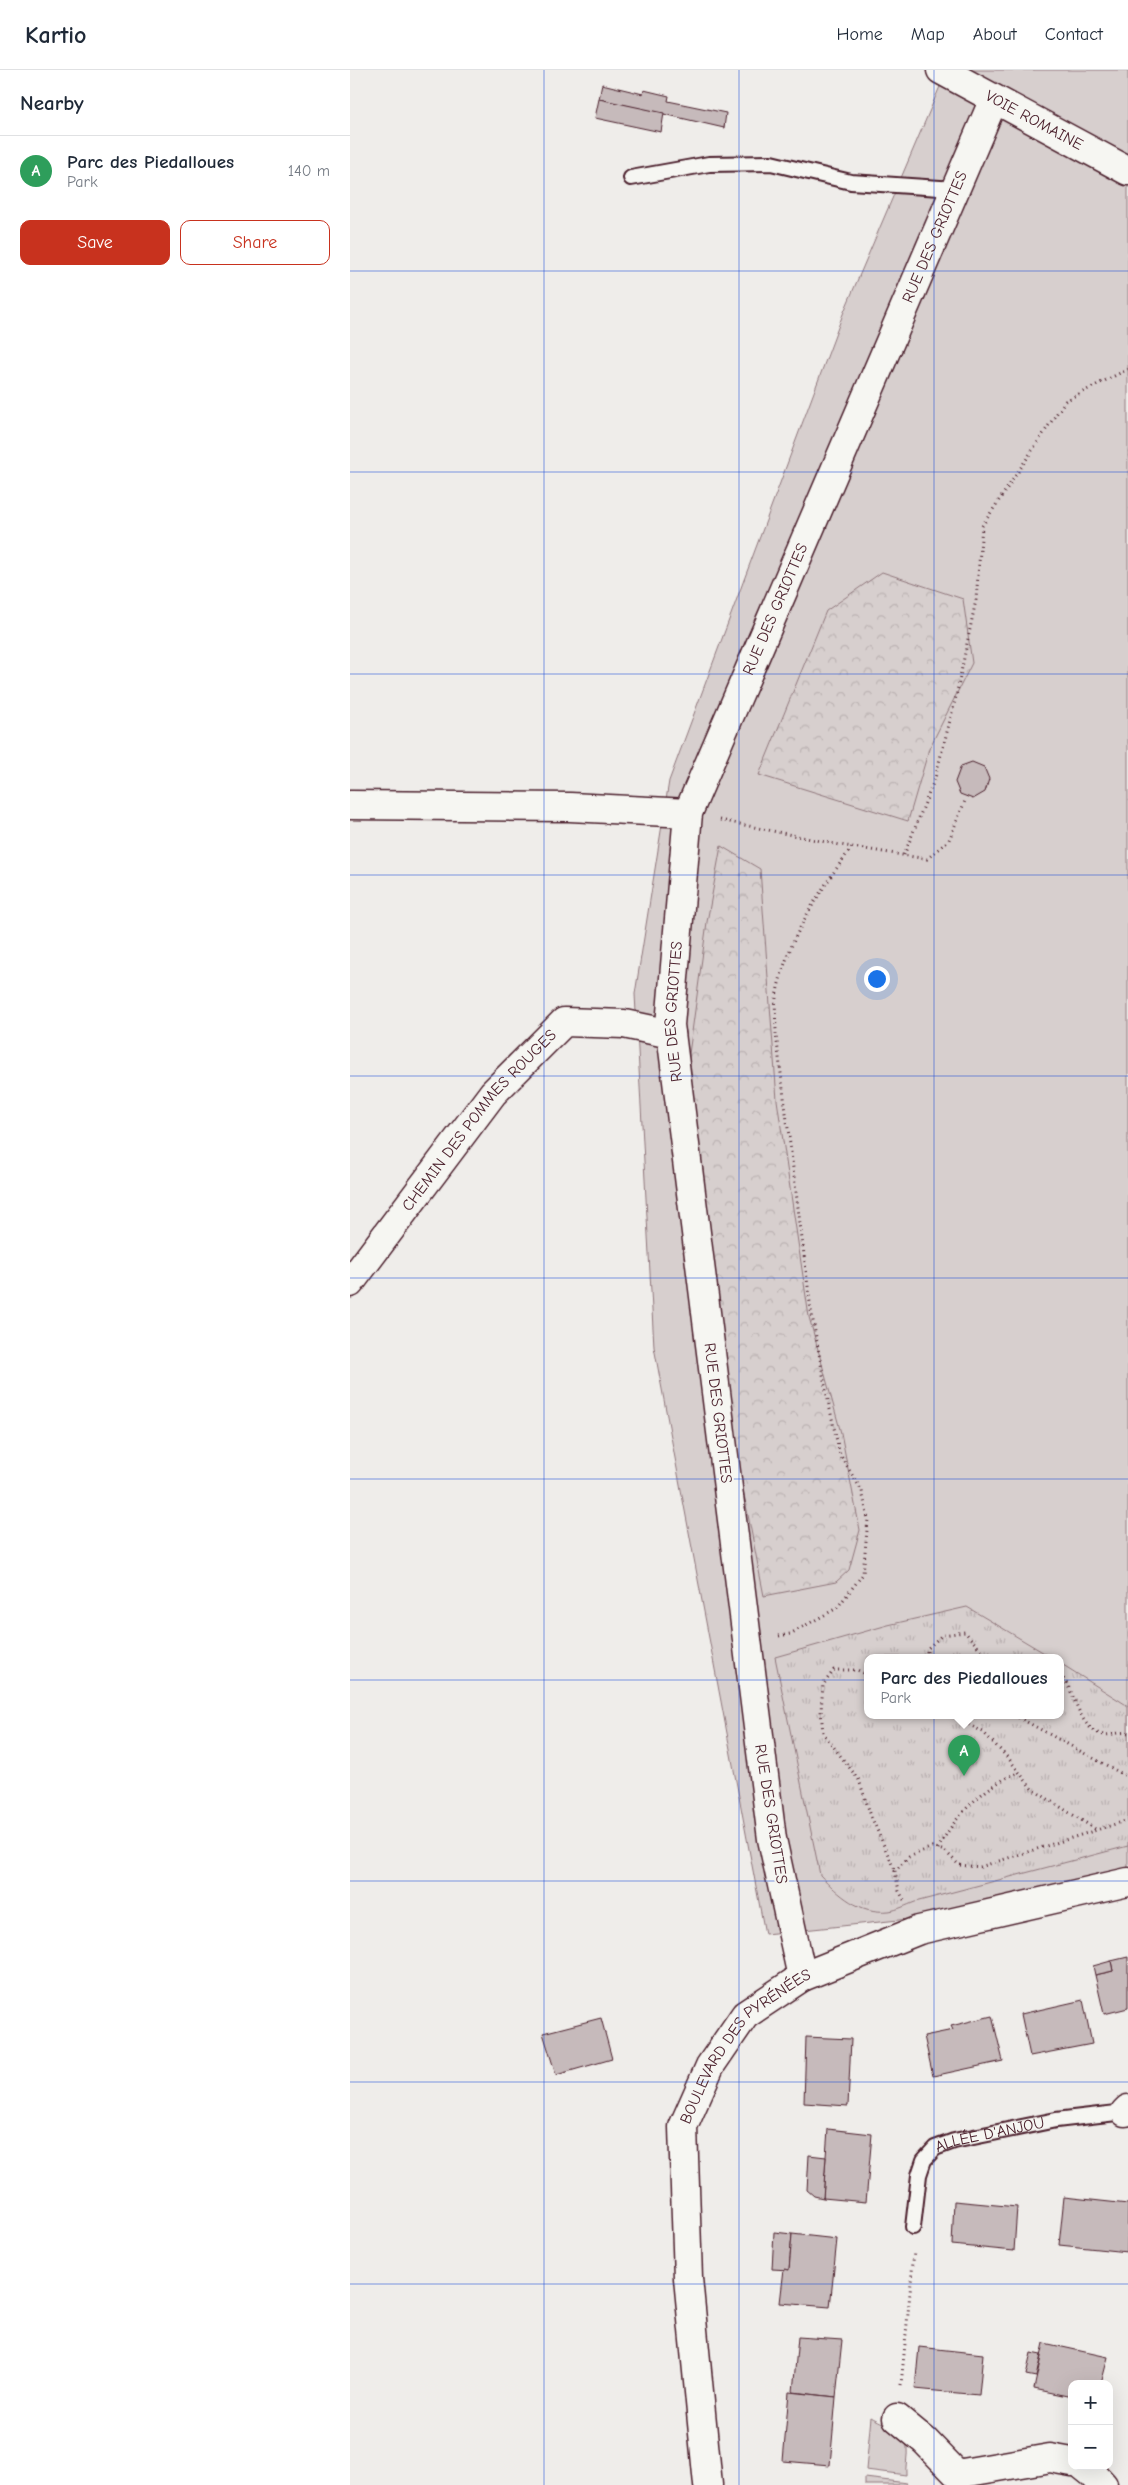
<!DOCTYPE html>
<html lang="en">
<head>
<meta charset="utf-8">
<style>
  :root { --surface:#fff; --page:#f2f2f3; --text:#1f2937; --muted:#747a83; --line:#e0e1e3; --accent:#c8321e }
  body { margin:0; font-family:"Comic Neue",sans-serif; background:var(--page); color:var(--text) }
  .controls { position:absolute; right:15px; bottom:15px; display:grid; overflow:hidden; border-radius:10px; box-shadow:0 5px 20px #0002 }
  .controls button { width:45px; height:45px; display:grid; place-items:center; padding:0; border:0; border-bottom:1px solid var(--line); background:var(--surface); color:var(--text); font:25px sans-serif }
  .you { position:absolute; left:526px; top:908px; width:18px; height:18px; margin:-12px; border:4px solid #fff; border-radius:50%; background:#1a73e8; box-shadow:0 0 0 8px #1a73e833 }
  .badge { display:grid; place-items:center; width:32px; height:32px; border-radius:50%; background:var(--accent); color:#fff; font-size:16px; font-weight:700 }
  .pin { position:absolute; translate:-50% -41px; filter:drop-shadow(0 1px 2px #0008) }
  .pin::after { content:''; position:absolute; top:26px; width:18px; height:15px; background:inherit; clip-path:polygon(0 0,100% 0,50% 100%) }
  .popup { position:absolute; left:514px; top:1584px; width:200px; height:65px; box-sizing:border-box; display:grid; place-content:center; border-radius:10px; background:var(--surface); filter:drop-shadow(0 1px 4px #0005); font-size:16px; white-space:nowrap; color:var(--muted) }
  .popup b { font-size:19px; color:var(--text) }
  .popup::after { content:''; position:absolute; left:50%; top:100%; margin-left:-10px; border:10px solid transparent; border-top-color:var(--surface) }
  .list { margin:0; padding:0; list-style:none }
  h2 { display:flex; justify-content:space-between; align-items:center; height:65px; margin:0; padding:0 20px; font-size:21px }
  h2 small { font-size:16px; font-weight:400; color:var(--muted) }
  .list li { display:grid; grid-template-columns:32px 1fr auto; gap:15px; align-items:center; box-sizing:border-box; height:70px; padding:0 20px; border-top:1px solid var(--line) }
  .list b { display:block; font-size:19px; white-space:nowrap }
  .list p { margin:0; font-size:16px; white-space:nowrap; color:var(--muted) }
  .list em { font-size:16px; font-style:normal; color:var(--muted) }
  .actions { display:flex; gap:10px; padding:15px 20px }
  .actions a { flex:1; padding:11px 0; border:1px solid var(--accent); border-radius:10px; text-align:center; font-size:18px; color:var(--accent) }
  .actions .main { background:var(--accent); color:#fff }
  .map { position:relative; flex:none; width:778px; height:2415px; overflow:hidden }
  header { display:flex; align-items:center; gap:30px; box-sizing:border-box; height:70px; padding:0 25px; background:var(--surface); border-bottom:1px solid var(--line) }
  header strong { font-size:24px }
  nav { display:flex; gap:28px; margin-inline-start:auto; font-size:18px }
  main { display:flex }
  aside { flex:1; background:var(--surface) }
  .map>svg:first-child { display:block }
  .green { fill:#d7cfce; stroke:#90777c; fill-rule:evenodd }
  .forest { fill:url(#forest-crowns); stroke:#90777c }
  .park { fill:url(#park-tufts); stroke:#90777c }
  .building { fill:#c6babb; stroke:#4a1f2b }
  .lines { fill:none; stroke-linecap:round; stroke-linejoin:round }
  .service-casing { stroke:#4a1f2b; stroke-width:18 }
  .minor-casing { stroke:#4a1f2b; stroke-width:31 }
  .secondary-casing { stroke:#4a1f2b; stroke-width:31 }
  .path { stroke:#4a1f2b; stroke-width:3; stroke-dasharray:1 4; stroke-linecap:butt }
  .service { stroke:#f6f6f2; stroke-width:14 }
  .minor { stroke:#f6f6f2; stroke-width:28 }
  .secondary { stroke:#f6f6f2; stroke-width:28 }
  .grid { fill:none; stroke:#1d4ed8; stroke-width:1; stroke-opacity:0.55 }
  .labels { text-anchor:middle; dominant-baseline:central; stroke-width:4; stroke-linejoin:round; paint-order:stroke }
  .street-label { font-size:16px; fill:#4a1f2b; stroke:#f6f6f2 }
</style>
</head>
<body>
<header>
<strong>Kartio</strong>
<nav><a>Home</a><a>Map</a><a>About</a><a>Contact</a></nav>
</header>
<main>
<aside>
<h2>Nearby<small></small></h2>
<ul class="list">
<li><span class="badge" style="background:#2e9e5b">A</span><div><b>Parc des Piedalloues</b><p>Park</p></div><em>140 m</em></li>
</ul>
<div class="actions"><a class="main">Save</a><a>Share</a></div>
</aside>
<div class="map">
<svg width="778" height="2415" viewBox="0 0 778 2415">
  <defs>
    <pattern id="forest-crowns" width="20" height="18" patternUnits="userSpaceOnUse" patternTransform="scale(1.25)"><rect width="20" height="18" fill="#d7cfce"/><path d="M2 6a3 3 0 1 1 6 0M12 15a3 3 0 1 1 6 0" fill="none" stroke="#bab1b1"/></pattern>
    <pattern id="park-tufts" width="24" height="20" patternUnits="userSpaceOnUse" patternTransform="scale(1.25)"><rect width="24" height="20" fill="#d7cfce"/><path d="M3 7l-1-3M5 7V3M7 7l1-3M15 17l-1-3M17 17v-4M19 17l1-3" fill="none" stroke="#bab1b1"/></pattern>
  </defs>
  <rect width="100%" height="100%" fill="#efedea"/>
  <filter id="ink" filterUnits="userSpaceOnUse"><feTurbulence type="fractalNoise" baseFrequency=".02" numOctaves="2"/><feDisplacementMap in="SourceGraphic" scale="10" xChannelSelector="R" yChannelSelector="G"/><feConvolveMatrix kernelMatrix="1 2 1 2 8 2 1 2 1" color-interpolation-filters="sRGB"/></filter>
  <g filter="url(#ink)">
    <g class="green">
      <path d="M597 0H778V1826L415 1864 304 1277 285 924 319 711 493 244ZM518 1587H710V1645H518Z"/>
      <path d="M521 2347C533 2354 555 2361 557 2377 558 2386 555 2396 556 2405L516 2400Z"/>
      <polygon points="515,2408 557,2413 557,2415 515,2415"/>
    </g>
    <g class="forest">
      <polygon points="532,502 613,529 622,593 579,679 558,751 409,705 476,541"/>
      <polygon points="371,776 410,799 427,1030 459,1247 491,1363 510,1460 499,1500 486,1512 414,1526 371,1308 344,1117 339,984 357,852"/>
    </g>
    <path class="park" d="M617 1537 701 1587H518V1645H710V1593L778 1636V1776L565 1832C557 1835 547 1840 539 1841 509 1844 489 1825 470 1805L425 1587 538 1555Z"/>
    <g class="building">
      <polygon points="252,14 293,24 294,20 319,26 318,31 376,43 374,58 249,29"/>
      <polygon points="249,29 314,43 311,62 245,48"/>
      <polygon points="622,692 634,697 639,709 635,722 623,729 610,724 605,712 611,696"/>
      <polygon points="778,1887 778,1938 754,1944 745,1905 763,1901 761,1891"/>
      <polygon points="761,1891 763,1901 745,1905 743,1896"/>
      <polygon points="733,1930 742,1974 680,1986 671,1944"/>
      <polygon points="642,1946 653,1991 583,2006 574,1966 603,1960 601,1956"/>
      <polygon points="251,1948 262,1989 206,2005 193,1963"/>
      <polygon points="456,1967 501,1969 498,2036 454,2033"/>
      <polygon points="478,2059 522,2064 516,2132 473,2128"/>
      <polygon points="459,2085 476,2087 473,2128 464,2126 457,2120"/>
      <polygon points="714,2127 778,2134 777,2182 709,2175"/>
      <polygon points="604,2131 667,2137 664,2181 602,2175"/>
      <polygon points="424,2162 442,2164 439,2200 422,2199"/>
      <polygon points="442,2164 487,2169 480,2237 430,2233 434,2199 439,2200"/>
      <polygon points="448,2267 492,2270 486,2327 443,2322"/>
      <polygon points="694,2273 758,2287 751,2314 722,2314 722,2327 684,2319"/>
      <polygon points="569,2277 633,2284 629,2325 565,2319"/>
      <polygon points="681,2283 691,2285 686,2307 676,2305"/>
      <polygon points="439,2322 486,2327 480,2395 433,2391"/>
    </g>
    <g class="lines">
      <g class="service-casing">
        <g id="service">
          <polyline points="281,108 359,94 421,93 501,112 605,119"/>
          <path id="s1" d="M563 2157 569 2105 574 2090 585 2078 604 2071 706 2050 775 2042"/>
        </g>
      </g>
      <g class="minor-casing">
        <g id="minor">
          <polyline points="0,735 220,737 338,743"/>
          <path id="s2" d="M0 1213 143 1023 214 952 274 954 321 964"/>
          <path id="s3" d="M452 1907 422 1769 320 955 338 743 644 29"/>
          <polyline points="775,2042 778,2039"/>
          <polyline points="547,2348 575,2371 607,2404 700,2388 722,2392"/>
          <polyline points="733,2396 743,2404 753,2415"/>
          <path id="s4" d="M358 2415 338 2208 333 2057 360 1996 395 1945 452 1907 569 1860 778 1812"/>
        </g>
      </g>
      <g class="secondary-casing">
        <g id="secondary">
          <path id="s5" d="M591 0 778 101"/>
        </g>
      </g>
      <g class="path">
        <polyline points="370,750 490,775 577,789 599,770 615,731"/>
        <polyline points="554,785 585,708 605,631 626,530 632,456 715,331 778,299"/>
        <path d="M429 1566 440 1564 487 1538 513 1504 518 1449 512 1421 490 1385 476 1321 461 1240 426 964C426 951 424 935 427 922 439 866 469 822 502 777"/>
        <polyline points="577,1587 577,1579 592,1565 615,1562 637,1587"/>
        <polyline points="518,1605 507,1600 484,1600 473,1615 471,1641 473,1663 509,1710 521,1746 545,1801"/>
        <path d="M710 1605C727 1622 726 1654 750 1664 758 1667 769 1661 778 1663"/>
        <polyline points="601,1645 633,1662 659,1689 682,1719 747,1760"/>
        <polyline points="664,1645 778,1707"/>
        <path d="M588 1779C605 1745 633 1717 669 1702"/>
        <polyline points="554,1830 549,1821 545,1801 559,1787 582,1777 595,1781 609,1795 630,1797 778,1750"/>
        <polyline points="551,2315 564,2182"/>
      </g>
      <use href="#service" class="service"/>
      <use href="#minor" class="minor"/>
      <use href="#secondary" class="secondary"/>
    </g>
  </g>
  <path class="grid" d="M194 0V2415M389 0V2415M584 0V2415M0 201H778M0 402H778M0 604H778M0 805H778M0 1006H778M0 1208H778M0 1409H778M0 1610H778M0 1811H778M0 2012H778M0 2214H778"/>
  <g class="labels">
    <g class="street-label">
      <text stroke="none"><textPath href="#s5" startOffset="106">VOIE ROMAINE</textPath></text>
      <text stroke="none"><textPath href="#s3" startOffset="1801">RUE DES GRIOTTES</textPath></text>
      <text stroke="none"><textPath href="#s3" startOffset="1396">RUE DES GRIOTTES</textPath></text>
      <text stroke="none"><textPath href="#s3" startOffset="975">RUE DES GRIOTTES</textPath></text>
      <text stroke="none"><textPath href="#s2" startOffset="208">CHEMIN DES POMMES ROUGES</textPath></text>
      <text transform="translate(368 1343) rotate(83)">RUE DES GRIOTTES</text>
      <text transform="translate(421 1744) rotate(81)">RUE DES GRIOTTES</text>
      <text stroke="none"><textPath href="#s4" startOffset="464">BOULEVARD DES PYRÉNÉES</textPath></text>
      <text stroke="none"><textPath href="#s1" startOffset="141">ALLÉE D'ANJOU</textPath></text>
    </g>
  </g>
</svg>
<div class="controls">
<button>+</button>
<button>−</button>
</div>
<div class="you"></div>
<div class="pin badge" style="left:614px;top:1706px;background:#2e9e5b">A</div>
<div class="popup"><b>Parc des Piedalloues</b>Park</div>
</div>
</main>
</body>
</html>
